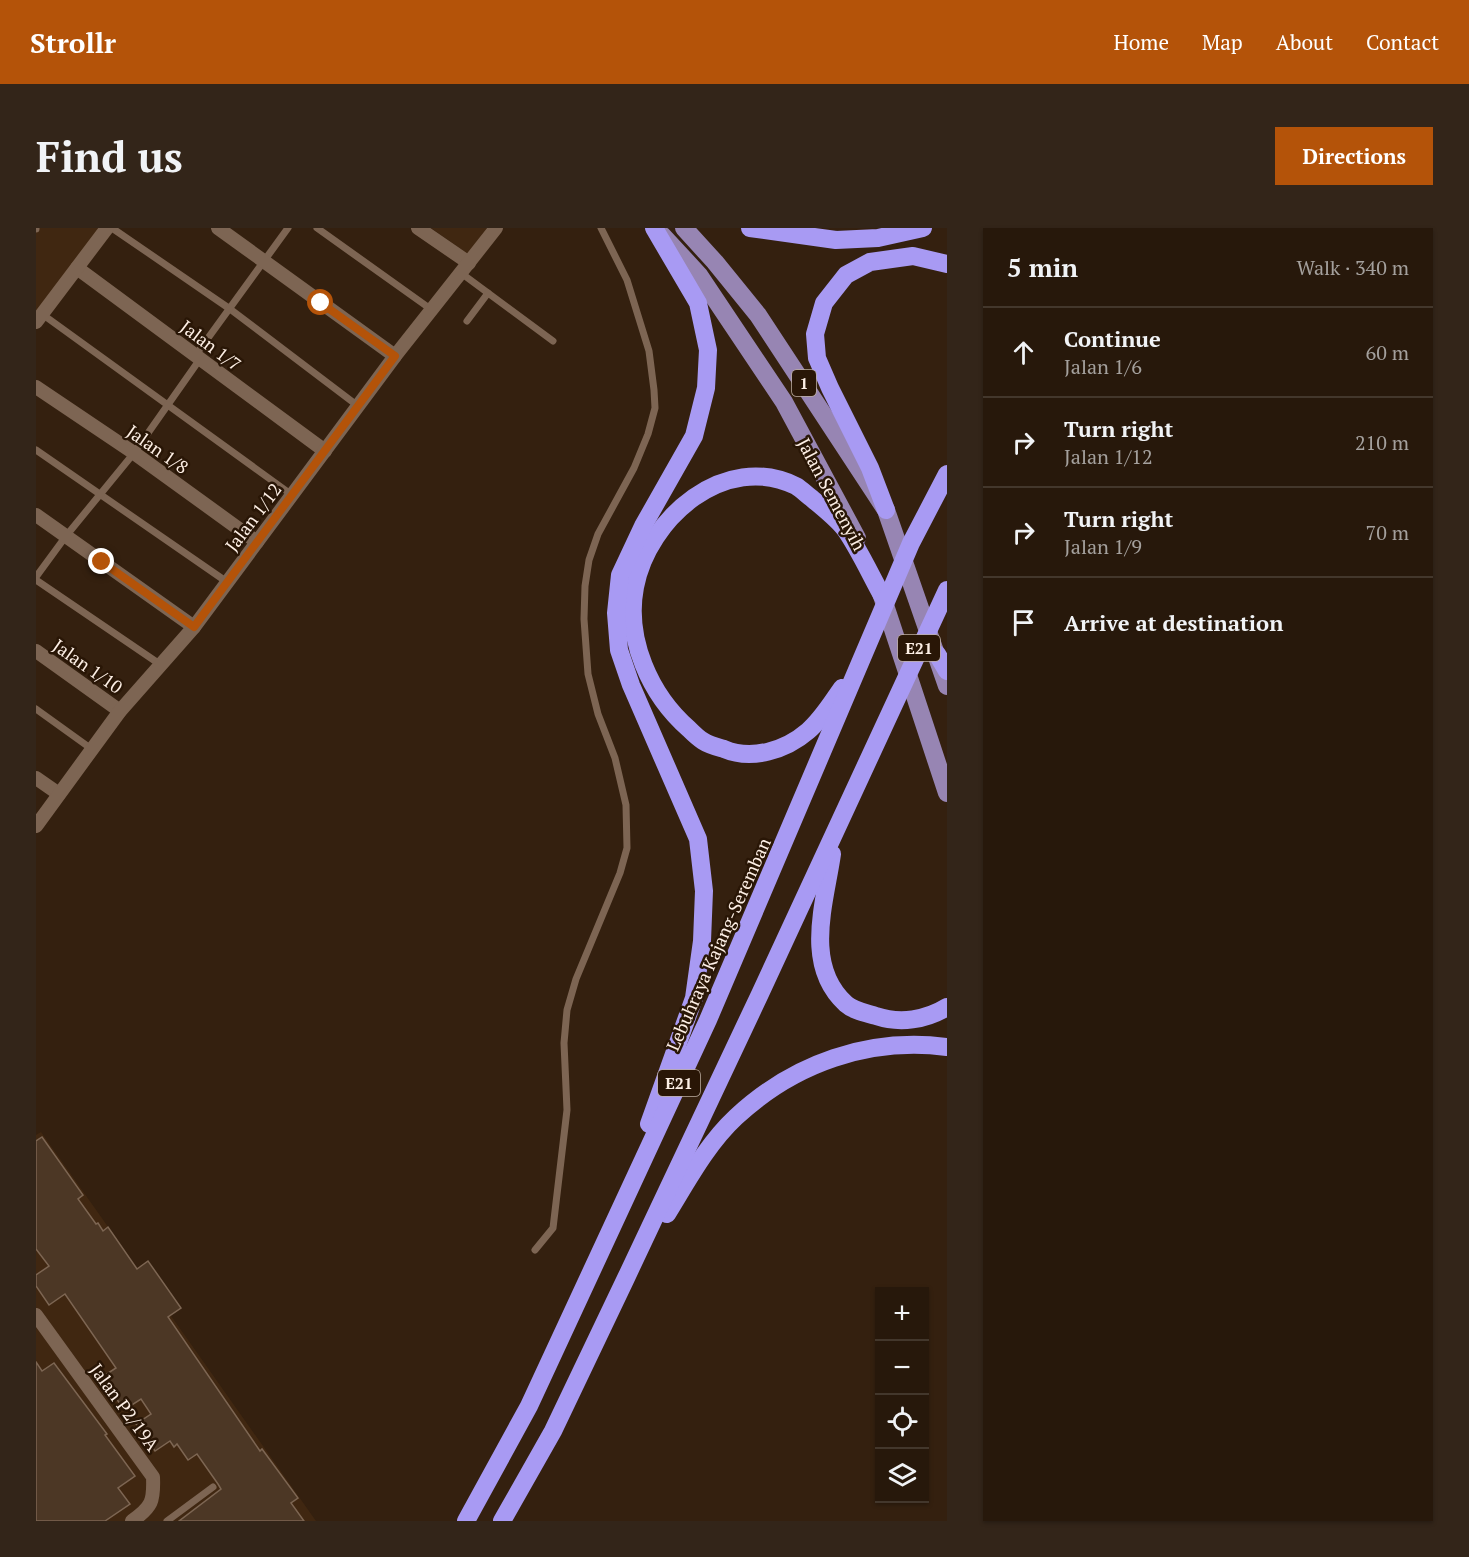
<!DOCTYPE html>
<html lang="en">
<head>
<meta charset="utf-8">
<style>
  :root { --surface:#27180b; --page:#332519; --text:#f1f3f6; --muted:#a4a09d; --line:#43372c; --accent:#b45309 }
  body { margin:0; font-family:"PT Serif",serif; background:var(--page); color:var(--text) }
  .controls { position:absolute; right:18px; bottom:18px; display:grid; overflow:hidden; border-radius:0px; box-shadow:0 2px 4px #0004 }
  .controls button { width:54px; height:54px; display:grid; place-items:center; padding:0; border:0; border-bottom:2px solid var(--line); background:var(--surface); color:var(--text); font:30px sans-serif }
  .stop { position:absolute; width:18px; height:18px; margin:-14px; border:4px solid #b45309; border-radius:50%; background:#fff }
  .stop.end { background:#b45309; border-color:#fff; box-shadow:0 2px 6px #0008 }
  .list { margin:0; padding:0; list-style:none }
  h2 { display:flex; justify-content:space-between; align-items:center; height:78px; margin:0; padding:0 24px; font-size:26px }
  h2 small { font-size:20px; font-weight:400; color:var(--muted) }
  .list li { display:grid; grid-template-columns:39px 1fr auto; gap:18px; align-items:center; box-sizing:border-box; height:90px; padding:0 24px; border-top:2px solid var(--line) }
  .list b { display:block; font-size:22px; white-space:nowrap }
  .list p { margin:0; font-size:20px; white-space:nowrap; color:var(--muted) }
  .list em { font-size:20px; font-style:normal; color:var(--muted) }
  .icon { flex:none; width:33px; height:33px; fill:none; stroke:currentColor; stroke-width:2; stroke-linecap:round; stroke-linejoin:round }
  .map { position:relative; flex:none; width:911px; height:1293px; overflow:hidden; border-radius:0px }
  header { display:flex; align-items:center; gap:36px; box-sizing:border-box; height:84px; padding:0 30px; background:var(--accent); color:#fff }
  header strong { font-size:28px }
  nav { display:flex; gap:33px; margin-inline-start:auto; font-size:21px }
  .intro { display:flex; align-items:center; justify-content:space-between; box-sizing:border-box; height:144px; padding:0 36px }
  h1 { margin:0; font-size:42px }
  .button { padding:15px 27px; border-radius:0px; background:var(--accent); color:#fff; font-size:21px; font-weight:700 }
  main { display:flex; gap:36px; padding:0 36px }
  aside { flex:1; background:var(--surface); border-radius:0px; box-shadow:0 2px 4px #0004 }
  .map>svg:first-child { display:block }
  .built { fill:#402711 }
  .building { fill:#4c3725; stroke:#7d6653; stroke-width:1.5 }
  .lines { fill:none; stroke-linecap:round; stroke-linejoin:round }
  .service { stroke:#7d6553; stroke-width:7 }
  .minor { stroke:#7d6553; stroke-width:14 }
  .primary { stroke:#9785b3; stroke-width:18 }
  .motorway { stroke:#a89af3; stroke-width:18 }
  .route { stroke:#b45309; stroke-width:8 }
  .labels { text-anchor:middle; dominant-baseline:central; stroke-width:5; stroke-linejoin:round; paint-order:stroke }
  .shield { fill:#291606; stroke:#bdaea2; stroke-width:1.5 }
  .shield-label { font-size:16px; font-weight:bold; fill:#fdefe5 }
  .street-label { font-size:18px; fill:#fdefe5; stroke:#291606 }
</style>
</head>
<body>
<header>
<strong>Strollr</strong>
<nav><a>Home</a><a>Map</a><a>About</a><a>Contact</a></nav>
</header>
<div class="intro"><h1>Find us</h1><a class="button">Directions</a></div>
<main>
<div class="map">
<svg width="911" height="1293" viewBox="0 0 911 1293">
  <rect width="100%" height="100%" fill="#34200f"/>
  <g class="built">
    <polygon points="0,0 65,0 0,87"/>
    <polygon points="395,0 451,0 432,26"/>
    <polygon points="5,904 280,1293 0,1293 0,907"/>
  </g>
  <g class="building">
    <polygon points="6,909 47,967 42,971 60,996 62,995 67,1003 72,999 101,1041 112,1033 145,1080 132,1089 224,1223 226,1221 262,1270 255,1275 268,1293 143,1293 185,1261 182,1256 161,1226 152,1232 141,1216 138,1219 134,1213 119,1223 100,1196 115,1186 105,1171 88,1182 66,1149 80,1140 29,1066 13,1077 0,1058 0,1047 13,1038 0,1021 0,913"/>
    <polygon points="0,1134 6,1143 18,1135 71,1206 69,1207 99,1248 82,1260 94,1276 69,1293 0,1293"/>
  </g>
  <g class="lines">
    <g class="service">
      <polyline points="76,0 194,81 322,178"/>
      <polyline points="281,0 396,82"/>
      <polyline points="0,1 0,0"/>
      <polyline points="425,45 452,65 431,93"/>
      <polyline points="452,65 517,113"/>
      <polyline points="6,86 256,267"/>
      <polyline points="159,128 252,0"/>
      <polyline points="0,222 191,354"/>
      <polyline points="0,349 30,308 98,225 164,131"/>
      <polyline points="0,352 125,437"/>
      <polyline points="0,481 57,522"/>
      <polyline points="499,1022 517,1000 531,882 528,815 531,782 540,751 584,645 591,620 590,577 579,530 562,486 552,446 548,391 549,358 553,332 562,306 598,240 612,206 619,180 618,162 613,123 591,52 565,0"/>
      <polyline points="131,1293 177,1259"/>
    </g>
    <g class="minor">
      <polyline points="182,0 359,128"/>
      <polyline points="382,0 433,35"/>
      <polyline points="41,40 289,223"/>
      <polyline points="0,94 71,0"/>
      <polyline points="0,159 98,225 221,314"/>
      <polyline points="0,287 158,399"/>
      <polyline points="0,423 84,483"/>
      <polyline points="0,550 23,566"/>
      <polyline points="0,598 84,483 158,399 359,128 460,0"/>
      <path d="M0 1087 117 1249C118 1273 116 1279 96 1293"/>
    </g>
    <g class="primary">
      <polyline points="648,0 679,34 722,87 850,282 911,458"/>
      <polyline points="627,8 663,47 748,174 821,310"/>
      <polyline points="845,365 911,565"/>
    </g>
    <g class="motorway">
      <polyline points="714,0 800,12 842,10 887,0"/>
      <polyline points="850,282 834,240 794,160 781,130 779,106 788,75 810,47 834,34 877,28 911,36"/>
      <polyline points="901,426 911,443"/>
      <path d="M806 460C796 474 786 491 772 503 750 522 716 533 688 521 681 519 673 517 667 513 662 510 657 505 653 501 614 467 589 411 599 359 612 290 689 223 760 258 765 261 770 266 774 269 785 278 799 289 808 300 822 319 836 350 848 371"/>
      <path d="M796 626C789 675 767 737 810 776 818 783 830 785 840 788 864 796 890 792 911 779"/>
      <polyline points="613,896 658,770 666,713 668,663 662,611 595,457 583,422 580,385 584,347 607,298 658,208 670,160 672,122 662,75 618,0"/>
      <path d="M631 986C652 952 671 916 700 889 758 835 833 809 911 819"/>
      <polyline points="430,1293 493,1178 672,792 875,315 911,246"/>
      <polyline points="466,1293 517,1203 590,1050 724,766 911,362"/>
    </g>
  </g>
  <g class="lines">
    <polyline class="route" points="66,334 158,399 359,128 285,75"/>
  </g>
  <g class="labels">
    <g class="shield">
      <rect x="756" y="142" width="24" height="26" rx="4.5"/>
      <rect x="862" y="407" width="42" height="26" rx="4.5"/>
      <rect x="622" y="842" width="42" height="26" rx="4.5"/>
    </g>
    <g class="shield-label">
      <text x="768" y="155">1</text>
      <text x="883" y="420">E21</text>
      <text x="643" y="855">E21</text>
    </g>
    <g class="street-label">
      <text transform="translate(175 117) rotate(37)">Jalan 1/7</text>
      <text transform="translate(122 221) rotate(35)">Jalan 1/8</text>
      <text transform="translate(796 266) rotate(62)">Jalan Semenyih</text>
      <text transform="translate(217 289) rotate(-53)">Jalan 1/12</text>
      <text transform="translate(52 438) rotate(35)">Jalan 1/10</text>
      <text transform="translate(682 716) rotate(-66)">Lebuhraya Kajang-Seremban</text>
      <text transform="translate(89 1179) rotate(54)">Jalan P2/19A</text>
    </g>
  </g>
</svg>
<div class="controls">
<button>+</button>
<button>−</button>
<button><svg class="icon" aria-label="locate" viewBox="0 0 24 24"><circle cx="12" cy="12" r="6"/><path d="M12 2v4M12 18v4M2 12h4M18 12h4"/></svg></button>
<button><svg class="icon" aria-label="layers" viewBox="0 0 24 24"><path d="M12 4l9 5-9 5-9-5zM3 14l9 5 9-5"/></svg></button>
</div>
<div class="stop" style="left:285px;top:75px"></div>
<div class="stop end" style="left:66px;top:334px"></div>
</div>
<aside>
<h2>5 min<small>Walk · 340 m</small></h2>
<ul class="list">
<li><svg class="icon" aria-label="ahead" viewBox="0 0 24 24"><path d="M12 20V5M6 11l6-6 6 6"/></svg><div><b>Continue</b><p>Jalan 1/6</p></div><em>60 m</em></li>
<li><svg class="icon" aria-label="right" viewBox="0 0 24 24"><path d="M7 20v-9h11M14 6l5 5-5 5"/></svg><div><b>Turn right</b><p>Jalan 1/12</p></div><em>210 m</em></li>
<li><svg class="icon" aria-label="right" viewBox="0 0 24 24"><path d="M7 20v-9h11M14 6l5 5-5 5"/></svg><div><b>Turn right</b><p>Jalan 1/9</p></div><em>70 m</em></li>
<li><svg class="icon" aria-label="arrive" viewBox="0 0 24 24"><path d="M6 21V4h12l-3 4 3 4H6"/></svg><div><b>Arrive at destination</b></div></li>
</ul>
</aside>
</main>
</body>
</html>
